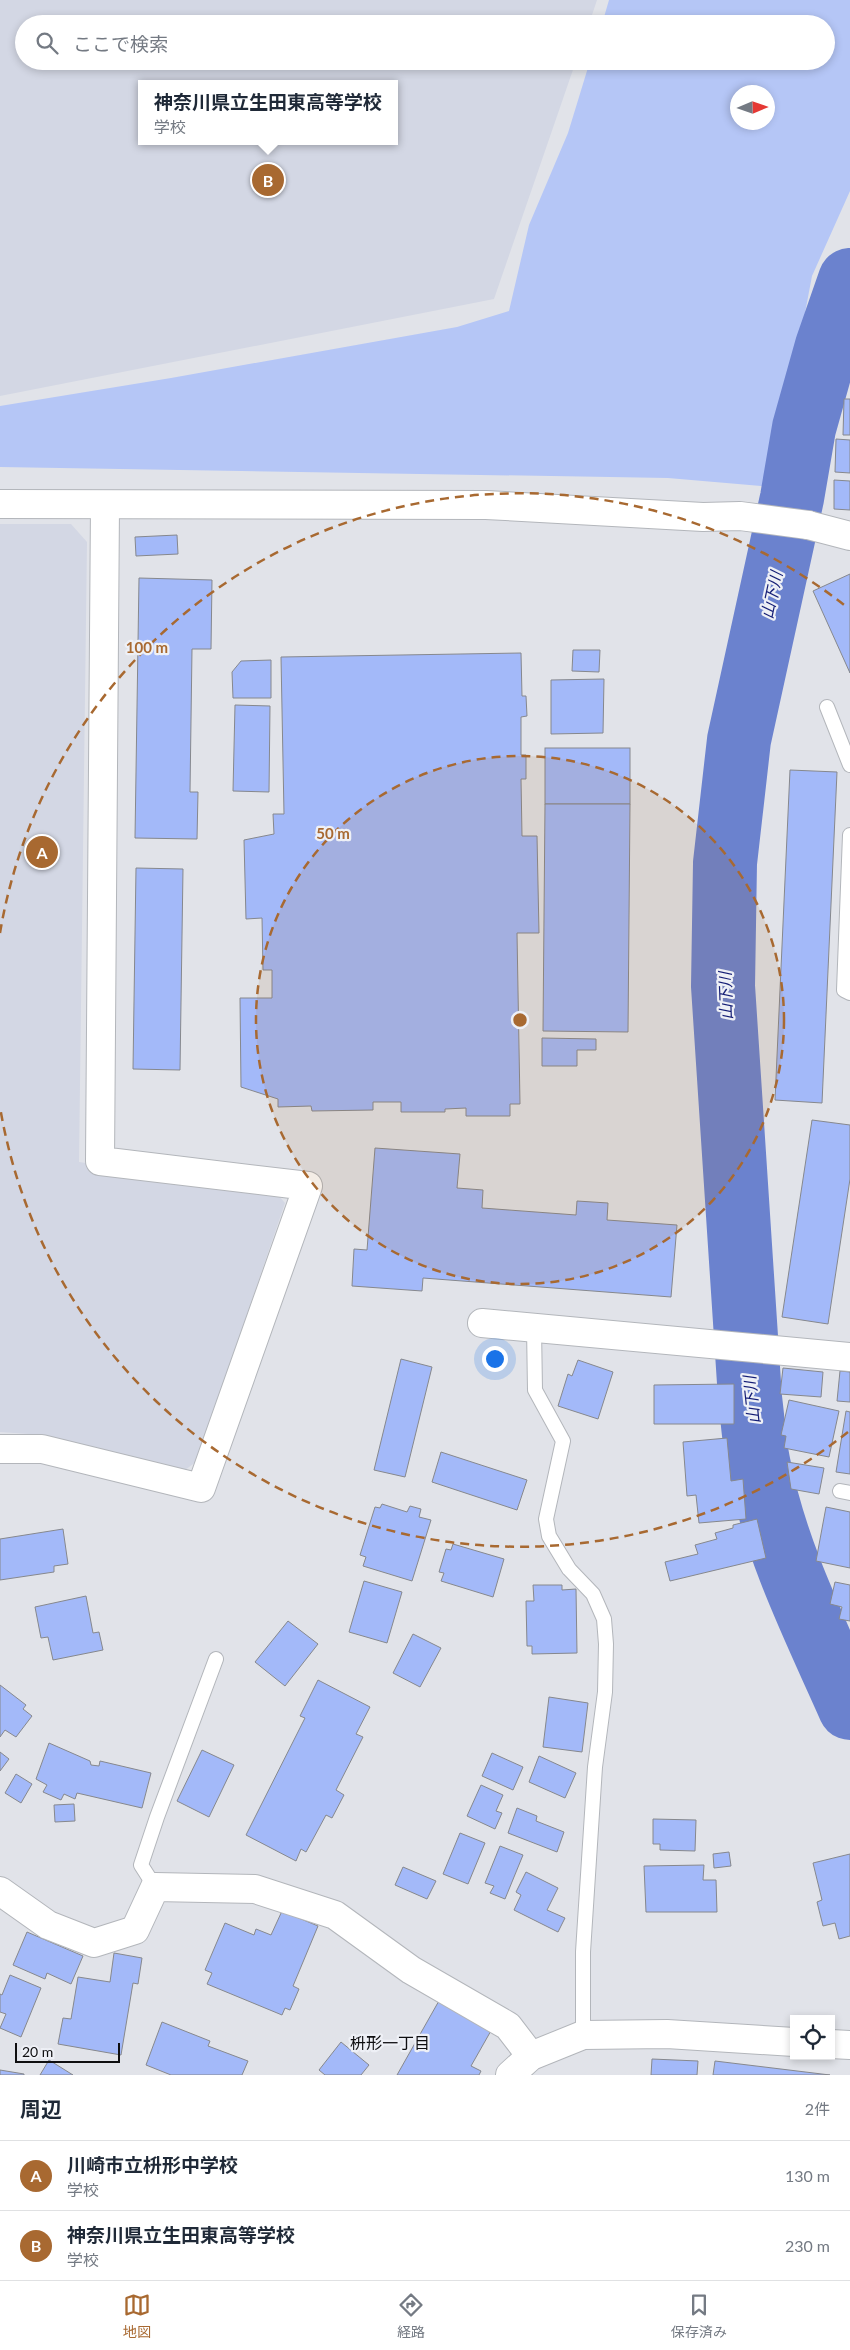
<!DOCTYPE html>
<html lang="ja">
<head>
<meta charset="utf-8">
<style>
  :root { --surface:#fff; --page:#f6f6f7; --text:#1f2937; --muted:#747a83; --line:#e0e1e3; --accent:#a86931 }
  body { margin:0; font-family:Lato,"Noto Sans JP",sans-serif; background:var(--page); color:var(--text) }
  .controls { position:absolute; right:15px; bottom:15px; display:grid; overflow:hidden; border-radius:0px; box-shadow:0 2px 8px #0003 }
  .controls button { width:45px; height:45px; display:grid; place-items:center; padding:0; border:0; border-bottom:1px solid var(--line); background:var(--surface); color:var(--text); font:25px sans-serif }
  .compass { position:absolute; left:730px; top:85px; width:45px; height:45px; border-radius:50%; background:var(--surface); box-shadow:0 2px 8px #0003; rotate:88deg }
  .scale { position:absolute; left:15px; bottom:12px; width:105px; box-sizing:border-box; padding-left:5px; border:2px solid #0e0e10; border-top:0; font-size:14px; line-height:18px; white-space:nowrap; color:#0e0e10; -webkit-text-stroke:4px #eef0f6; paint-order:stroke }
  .you { position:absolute; left:494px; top:1358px; width:18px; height:18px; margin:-12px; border:4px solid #fff; border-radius:50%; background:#1a73e8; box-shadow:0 0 0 8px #1a73e833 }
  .badge { display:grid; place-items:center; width:32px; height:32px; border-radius:50%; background:var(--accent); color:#fff; font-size:16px; font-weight:700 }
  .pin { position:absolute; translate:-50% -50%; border:2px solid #fff; box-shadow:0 1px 5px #0006 }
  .popup { position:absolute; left:138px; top:80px; width:260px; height:65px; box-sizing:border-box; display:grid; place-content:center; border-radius:0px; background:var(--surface); filter:drop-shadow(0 1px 4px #0005); font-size:16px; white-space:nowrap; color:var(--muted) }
  .popup b { font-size:19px; color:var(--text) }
  .popup::after { content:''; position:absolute; left:50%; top:100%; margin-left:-10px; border:10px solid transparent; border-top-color:var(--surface) }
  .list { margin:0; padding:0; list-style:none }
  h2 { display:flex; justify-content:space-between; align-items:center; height:65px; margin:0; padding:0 20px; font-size:21px }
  h2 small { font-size:16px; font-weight:400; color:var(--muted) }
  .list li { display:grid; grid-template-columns:32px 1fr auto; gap:15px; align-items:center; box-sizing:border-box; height:70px; padding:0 20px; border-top:1px solid var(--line) }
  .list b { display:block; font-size:19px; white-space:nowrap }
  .list p { margin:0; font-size:16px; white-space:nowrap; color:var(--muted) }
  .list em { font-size:16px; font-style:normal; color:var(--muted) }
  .icon { flex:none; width:28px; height:28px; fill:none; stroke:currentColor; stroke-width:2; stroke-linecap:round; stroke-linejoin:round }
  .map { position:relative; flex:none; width:850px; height:2075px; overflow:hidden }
  .search { position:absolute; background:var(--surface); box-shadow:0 2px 8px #0003; left:15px; right:15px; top:15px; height:55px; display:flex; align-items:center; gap:12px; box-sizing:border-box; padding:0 18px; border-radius:28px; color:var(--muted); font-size:19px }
  .sheet { height:205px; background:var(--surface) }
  nav { display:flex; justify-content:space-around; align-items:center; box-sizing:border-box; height:70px; border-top:1px solid var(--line); background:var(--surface); font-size:14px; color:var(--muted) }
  nav a { display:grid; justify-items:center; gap:2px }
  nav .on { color:var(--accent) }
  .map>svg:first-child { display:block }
  .built { fill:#d3d7e4; fill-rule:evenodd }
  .green { fill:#b5c6f6; fill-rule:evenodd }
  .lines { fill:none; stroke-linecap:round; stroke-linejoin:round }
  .river { stroke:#6b82ce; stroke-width:64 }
  .building { fill:#a3b9f9; stroke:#86888d }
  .service-casing { stroke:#b3b6bb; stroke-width:16 }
  .minor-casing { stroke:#b3b6bb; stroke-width:30 }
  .tertiary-casing { stroke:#b3b6bb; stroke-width:30 }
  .service { stroke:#fff; stroke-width:14 }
  .minor { stroke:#fff; stroke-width:28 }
  .tertiary { stroke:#fff; stroke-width:28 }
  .ring { fill:none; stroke:#a86931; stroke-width:2.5; stroke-dasharray:9 6 }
  .labels { text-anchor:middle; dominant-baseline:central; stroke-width:4.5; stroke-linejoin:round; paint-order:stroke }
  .water-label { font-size:16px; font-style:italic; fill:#141d75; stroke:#eef0f6 }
  .neighbourhood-label { font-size:16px; fill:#0e0e10; stroke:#eef0f6 }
  .centre { fill:#a86931; stroke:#eef0f6; stroke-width:2.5 }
  .ring-label { font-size:15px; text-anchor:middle; font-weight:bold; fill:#a86931; stroke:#eef0f6; stroke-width:4.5; stroke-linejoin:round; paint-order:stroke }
</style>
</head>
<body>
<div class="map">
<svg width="850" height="2075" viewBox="0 0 850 2075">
  <rect width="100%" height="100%" fill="#e1e3e9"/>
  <g class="built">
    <path d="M0 0H597L589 24H24V61H576L494 299 0 396ZM142 84H394V141H142Z"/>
    <polygon points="0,524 71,524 87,542 79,1162 274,1190 285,1203 197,1461 181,1473 29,1434 0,1432"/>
  </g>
  <path class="green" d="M609 0H850V191L812 276 772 487 668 478 0 467V406L171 378 457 327 509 311 529 225 568 133 590 61H826V24H602ZM738 92H768V122H738Z"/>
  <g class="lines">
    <path class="river" d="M850 280 827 346 804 428 792 498 739 740 725 863 723 986 750 1398C753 1421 754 1444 759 1466 776 1552 815 1629 850 1708"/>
  </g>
  <g class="building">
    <polygon points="844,399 850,399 850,435 843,435"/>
    <polygon points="836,439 850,440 850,473 835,472"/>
    <polygon points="834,480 850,481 850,510 834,509"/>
    <polygon points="177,535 178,554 136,556 135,537"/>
    <polygon points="850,574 850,673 813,591"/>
    <polygon points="139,578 212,580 211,649 192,649 190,792 198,792 197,839 135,838"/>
    <polygon points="573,650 600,650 599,672 572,671"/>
    <polygon points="521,653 522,696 526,696 527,716 521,717 521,755 526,755 526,779 521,779 522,836 537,836 539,933 517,933 520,1104 510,1104 510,1116 466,1116 466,1108 445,1109 445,1112 401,1112 401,1102 373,1102 373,1110 312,1111 311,1106 278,1107 278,1099 241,1087 240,998 272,998 272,970 263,970 262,918 246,919 244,840 274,834 273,814 284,814 281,657"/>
    <polygon points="271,660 271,698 233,698 232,672 241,661"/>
    <polygon points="604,679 603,733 551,734 551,680"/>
    <polygon points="235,705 270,706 269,792 233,791"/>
    <rect x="545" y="748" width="85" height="56"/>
    <polygon points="790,770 837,772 822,1103 775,1100"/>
    <polygon points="545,804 630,804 628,1032 543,1031"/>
    <polygon points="136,868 183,869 180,1070 133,1069"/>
    <polygon points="542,1038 596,1039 596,1050 577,1050 577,1066 542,1066"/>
    <polygon points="812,1120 850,1125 850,1179 828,1324 782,1317"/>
    <polygon points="375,1148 460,1154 457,1188 483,1190 482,1208 576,1215 577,1201 608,1203 607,1220 677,1225 671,1297 423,1278 422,1291 352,1286 354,1249 367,1250"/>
    <polygon points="401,1359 432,1367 405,1477 374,1470"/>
    <polygon points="578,1360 613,1372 598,1419 558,1406 568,1374 572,1376"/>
    <polygon points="783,1368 823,1372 821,1397 780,1394"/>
    <polygon points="840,1371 850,1372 850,1402 837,1401"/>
    <polygon points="734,1384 734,1424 654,1424 654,1385"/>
    <polygon points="789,1400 839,1411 829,1457 784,1448 786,1436 781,1435"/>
    <polygon points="846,1411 850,1412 850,1474 836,1472"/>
    <polygon points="727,1438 731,1481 743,1479 746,1519 699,1523 696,1495 687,1496 683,1442"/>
    <polygon points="441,1452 527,1480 517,1510 432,1482"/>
    <polygon points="787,1462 824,1468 819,1494 791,1489"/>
    <polygon points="382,1504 407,1512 410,1506 421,1509 419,1517 431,1520 412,1581 363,1566 366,1557 360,1555 375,1507 380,1508"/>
    <polygon points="826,1507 850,1512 850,1568 816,1561"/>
    <polygon points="757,1519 766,1558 670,1581 665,1562 698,1554 695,1545 717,1539 715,1533 733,1528 733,1525"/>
    <polygon points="63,1529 68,1564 54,1566 54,1572 0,1580 0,1539"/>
    <polygon points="453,1544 504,1559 493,1597 441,1581 444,1573 439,1572 446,1549 451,1550"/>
    <polygon points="364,1581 402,1592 387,1643 349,1632"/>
    <polygon points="835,1582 850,1585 850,1621 839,1619 842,1607 830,1604"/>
    <polygon points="533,1585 562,1585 562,1590 576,1589 577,1653 532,1654 532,1646 527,1646 526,1601 534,1601"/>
    <polygon points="86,1596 93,1633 99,1632 103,1650 53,1660 48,1637 41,1638 35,1607"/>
    <polygon points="288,1621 318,1644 285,1686 255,1662"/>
    <polygon points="413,1634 441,1648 420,1687 393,1673"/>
    <polygon points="318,1680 370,1707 356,1734 363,1737 336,1790 344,1795 332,1818 326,1815 306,1852 301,1849 296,1861 246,1835 305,1718 300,1716"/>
    <polygon points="0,1685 26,1705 23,1709 32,1716 16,1737 5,1730 0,1737"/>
    <polygon points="549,1697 588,1703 582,1752 543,1747"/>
    <polygon points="49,1743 90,1761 91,1765 99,1766 100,1761 151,1773 142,1808 77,1793 75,1799 64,1794 61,1800 43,1792 47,1785 36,1779"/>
    <polygon points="202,1750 234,1765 209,1817 177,1801"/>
    <polygon points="0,1752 9,1759 0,1771"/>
    <polygon points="492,1753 523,1767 513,1790 482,1776"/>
    <polygon points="539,1756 576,1773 565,1798 529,1782"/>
    <polygon points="16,1774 32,1784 21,1803 5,1793"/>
    <polygon points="481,1785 503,1795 496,1811 502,1813 495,1829 467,1816"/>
    <polygon points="74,1804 75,1821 55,1822 54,1805"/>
    <polygon points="517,1808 537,1816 536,1821 564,1832 557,1852 508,1833"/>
    <polygon points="653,1819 696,1820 695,1851 660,1850 660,1844 653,1844"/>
    <polygon points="460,1833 485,1843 468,1884 443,1874"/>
    <polygon points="500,1846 523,1855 505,1899 490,1893 494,1886 485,1883"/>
    <polygon points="729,1852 731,1866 714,1868 713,1854"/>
    <polygon points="850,1854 850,1936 839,1939 835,1923 823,1926 817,1902 822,1900 813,1863"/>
    <polygon points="704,1865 703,1880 716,1880 717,1912 646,1912 644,1866"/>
    <polygon points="403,1867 436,1881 427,1899 395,1885"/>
    <polygon points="526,1872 558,1888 547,1910 565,1918 558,1932 514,1910 521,1895 516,1892"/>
    <polygon points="282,1911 318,1926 293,1986 299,1989 290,2010 285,2008 282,2015 207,1984 212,1973 205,1970 225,1923 254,1935 256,1929 271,1935"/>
    <polygon points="27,1932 83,1956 71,1984 47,1973 45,1979 13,1965"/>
    <polygon points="114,1953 142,1958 138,1984 133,1983 121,2055 58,2044 63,2018 71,2019 78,1977 110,1982"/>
    <polygon points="10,1975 41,1988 21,2037 0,2028 6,2014 0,2012 0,1994 2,1995"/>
    <polygon points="440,1999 492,2029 471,2066 481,2071 479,2075 397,2075"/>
    <polygon points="162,2022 210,2041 208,2046 248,2061 242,2075 171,2075 146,2065"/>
    <polygon points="341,2042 369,2065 361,2075 325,2075 319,2070"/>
    <polygon points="652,2059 698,2061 697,2075 651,2075"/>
    <polygon points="49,2060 73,2075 40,2075"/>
    <polygon points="715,2061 830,2075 713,2075"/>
    <polygon points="0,2070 24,2074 24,2075 0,2075"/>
  </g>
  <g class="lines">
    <g class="service-casing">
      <g id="service">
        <polyline points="827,707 850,765"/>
        <polyline points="850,835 844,990 850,993"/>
        <polyline points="534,1328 535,1390 563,1441 546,1519 549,1536 569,1569 593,1594 604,1619 606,1644 605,1692 595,1767 583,1952 583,2035"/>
        <polyline points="840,1491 850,1493"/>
        <polyline points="155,1887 141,1865 157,1817 216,1659"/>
      </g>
    </g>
    <g class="minor-casing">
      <g id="minor">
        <polyline points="0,504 486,505 703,517 740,516 808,525"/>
        <polyline points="482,1323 850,1357"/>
        <polyline points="0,1449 42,1449 201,1488 308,1186 100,1161 105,505"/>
        <polyline points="0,1891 48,1925 94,1943 135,1930 155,1887 255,1889 335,1915 411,1970 508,2026 531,2056"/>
        <polyline points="831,2044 850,2045"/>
        <polyline points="510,2075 531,2056 583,2035 667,2034 794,2042"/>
      </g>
    </g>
    <g class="tertiary-casing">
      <polyline id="tertiary" points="808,525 850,536"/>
    </g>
    <use href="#service" class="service"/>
    <use href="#minor" class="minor"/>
    <use href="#tertiary" class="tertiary"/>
  </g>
  <circle cx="520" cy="1020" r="264" fill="#a86931" fill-opacity=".12"/>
  <g class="ring">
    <circle cx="520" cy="1020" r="264"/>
    <path d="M848 1432A527 527 0 0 1 0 1107M0 933A527 527 0 0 1 848 608"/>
  </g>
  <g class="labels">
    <g class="water-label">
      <text transform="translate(771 595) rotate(-78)">山下川</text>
      <text transform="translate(725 996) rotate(-92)">山下川</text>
      <text transform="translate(751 1400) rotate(-96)">山下川</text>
    </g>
    <g class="neighbourhood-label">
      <text x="390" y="2042">枡形一丁目</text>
    </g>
  </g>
  <circle cx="520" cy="1020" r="8" class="centre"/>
  <g class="ring-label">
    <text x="147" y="653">100 m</text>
    <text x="333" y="839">50 m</text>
  </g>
</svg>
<div class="controls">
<button><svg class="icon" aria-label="locate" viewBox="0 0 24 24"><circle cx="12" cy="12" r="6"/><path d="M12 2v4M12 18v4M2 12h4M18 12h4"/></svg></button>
</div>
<svg class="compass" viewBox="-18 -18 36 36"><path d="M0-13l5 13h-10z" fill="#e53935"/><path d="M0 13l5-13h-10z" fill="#747a83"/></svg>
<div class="scale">20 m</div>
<div class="you"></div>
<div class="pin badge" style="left:42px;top:852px">A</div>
<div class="pin badge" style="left:268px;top:180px">B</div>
<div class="popup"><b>神奈川県立生田東高等学校</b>学校</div>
<div class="search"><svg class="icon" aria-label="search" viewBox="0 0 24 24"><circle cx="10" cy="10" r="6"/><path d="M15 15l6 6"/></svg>ここで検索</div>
</div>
<section class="sheet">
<h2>周辺<small>2件</small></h2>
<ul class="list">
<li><span class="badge">A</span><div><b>川崎市立枡形中学校</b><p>学校</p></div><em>130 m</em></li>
<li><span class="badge">B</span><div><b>神奈川県立生田東高等学校</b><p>学校</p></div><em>230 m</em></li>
</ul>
</section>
<nav>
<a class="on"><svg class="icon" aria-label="map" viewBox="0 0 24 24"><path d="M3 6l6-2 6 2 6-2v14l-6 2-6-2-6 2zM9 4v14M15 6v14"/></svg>地図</a>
<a><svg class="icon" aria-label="directions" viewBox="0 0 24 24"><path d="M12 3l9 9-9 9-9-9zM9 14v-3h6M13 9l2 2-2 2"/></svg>経路</a>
<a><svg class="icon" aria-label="saved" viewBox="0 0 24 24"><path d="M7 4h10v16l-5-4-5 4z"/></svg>保存済み</a>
</nav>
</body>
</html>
